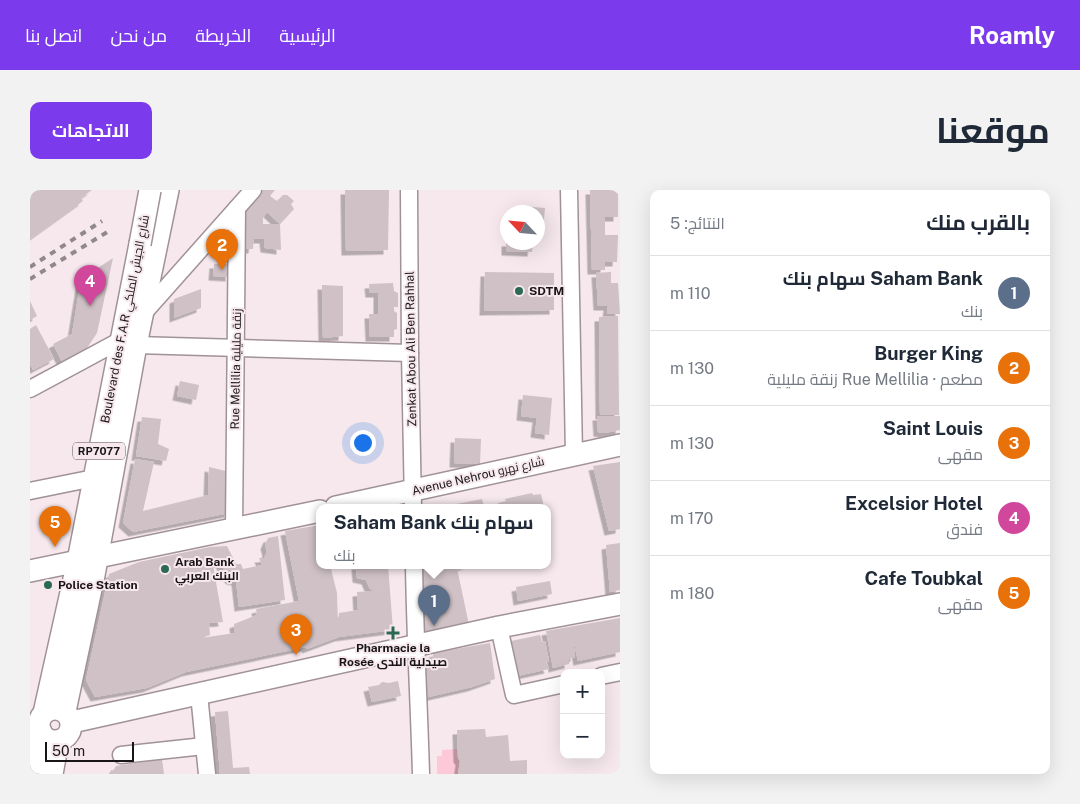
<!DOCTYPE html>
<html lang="ar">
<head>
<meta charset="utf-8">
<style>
  :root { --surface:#fff; --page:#f2f2f3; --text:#1f2937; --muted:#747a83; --line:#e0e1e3; --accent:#7c3aed }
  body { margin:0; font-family:"Public Sans",Cairo,sans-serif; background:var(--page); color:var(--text); direction:rtl }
  .controls { position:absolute; right:15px; bottom:15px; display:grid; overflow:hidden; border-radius:10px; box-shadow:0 5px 20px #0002 }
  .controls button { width:45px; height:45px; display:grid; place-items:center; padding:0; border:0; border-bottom:1px solid var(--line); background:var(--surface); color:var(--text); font:25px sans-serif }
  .compass { position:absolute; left:470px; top:15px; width:45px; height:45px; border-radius:50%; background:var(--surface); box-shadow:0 5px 20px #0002; rotate:296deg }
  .scale { position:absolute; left:15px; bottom:12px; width:89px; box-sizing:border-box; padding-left:5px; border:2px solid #191516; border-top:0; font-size:14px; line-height:18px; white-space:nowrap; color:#191516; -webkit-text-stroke:4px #f6e8ec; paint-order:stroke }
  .you { position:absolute; left:332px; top:252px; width:18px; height:18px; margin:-12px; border:4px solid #fff; border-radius:50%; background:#1a73e8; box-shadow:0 0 0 8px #1a73e833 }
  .badge { display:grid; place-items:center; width:32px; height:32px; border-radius:50%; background:var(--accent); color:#fff; font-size:16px; font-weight:700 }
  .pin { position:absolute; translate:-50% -41px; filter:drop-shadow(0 1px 2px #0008) }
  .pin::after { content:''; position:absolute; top:26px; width:18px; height:15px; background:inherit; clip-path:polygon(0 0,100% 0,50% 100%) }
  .popup { position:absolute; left:286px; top:314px; width:235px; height:65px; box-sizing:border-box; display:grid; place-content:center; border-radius:10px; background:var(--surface); filter:drop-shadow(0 1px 4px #0005); font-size:16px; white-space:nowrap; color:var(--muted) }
  .popup b { font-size:19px; color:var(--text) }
  .popup::after { content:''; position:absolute; left:50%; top:100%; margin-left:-10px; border:10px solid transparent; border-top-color:var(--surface) }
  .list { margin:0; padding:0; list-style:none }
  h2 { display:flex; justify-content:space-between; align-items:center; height:65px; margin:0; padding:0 20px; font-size:21px }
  h2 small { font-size:16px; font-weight:400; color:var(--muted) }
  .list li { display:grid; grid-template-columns:32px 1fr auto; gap:15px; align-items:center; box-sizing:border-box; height:75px; padding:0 20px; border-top:1px solid var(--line) }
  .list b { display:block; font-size:19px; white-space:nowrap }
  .list p { margin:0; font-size:16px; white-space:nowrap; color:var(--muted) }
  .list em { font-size:16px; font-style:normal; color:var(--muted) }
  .map { position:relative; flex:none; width:590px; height:584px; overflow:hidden; direction:ltr; border-radius:10px }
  header { display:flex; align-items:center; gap:30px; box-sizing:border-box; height:70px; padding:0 25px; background:var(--accent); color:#fff }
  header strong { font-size:24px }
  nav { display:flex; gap:28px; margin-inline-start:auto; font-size:18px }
  .intro { display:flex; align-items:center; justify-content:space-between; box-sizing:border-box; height:120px; padding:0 30px }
  h1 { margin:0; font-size:35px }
  .button { padding:12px 22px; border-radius:10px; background:var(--accent); color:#fff; font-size:18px; font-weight:700 }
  main { display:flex; gap:30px; padding:0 30px }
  aside { flex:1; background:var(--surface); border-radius:10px; box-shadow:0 5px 20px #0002 }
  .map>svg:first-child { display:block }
  .green { fill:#fdc8d8 }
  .building { fill:#cfc1c5; filter:url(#shadow) }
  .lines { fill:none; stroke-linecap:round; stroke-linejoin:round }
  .minor-casing { stroke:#a09296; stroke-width:19 }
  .major-casing { stroke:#a09296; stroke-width:24 }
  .minor { stroke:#fff; stroke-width:16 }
  .major { stroke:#fff; stroke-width:21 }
  .rail { stroke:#91888b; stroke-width:4; stroke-dasharray:6 6; stroke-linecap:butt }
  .major-bridge-casing { stroke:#a09296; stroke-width:24; stroke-linecap:butt }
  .major-bridge { stroke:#fff; stroke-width:21 }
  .poi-dot { fill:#2c6954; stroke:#f6e8ec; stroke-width:2 }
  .labels { text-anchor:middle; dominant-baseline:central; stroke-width:4; stroke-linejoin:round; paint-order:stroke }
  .shield { fill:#f6e8ec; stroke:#5b5456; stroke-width:1 }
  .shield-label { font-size:11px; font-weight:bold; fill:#191516 }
  .poi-label { font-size:12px; font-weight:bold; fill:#191516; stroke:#f6e8ec; text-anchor:start }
  .street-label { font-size:12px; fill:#191516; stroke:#f6e8ec }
</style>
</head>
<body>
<header>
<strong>Roamly</strong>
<nav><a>الرئيسية</a><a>الخريطة</a><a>من نحن</a><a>اتصل بنا</a></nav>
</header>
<div class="intro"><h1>موقعنا</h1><a class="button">الاتجاهات</a></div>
<main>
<aside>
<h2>بالقرب منك<small>النتائج: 5</small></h2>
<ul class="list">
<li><span class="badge" style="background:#5c6f8a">1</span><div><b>Saham Bank سهام بنك</b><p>بنك</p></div><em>110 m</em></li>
<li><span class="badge" style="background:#e8710a">2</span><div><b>Burger King</b><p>مطعم · Rue Mellilia زنقة مليلية</p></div><em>130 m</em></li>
<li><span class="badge" style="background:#e8710a">3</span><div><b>Saint Louis</b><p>مقهى</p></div><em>130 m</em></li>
<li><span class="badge" style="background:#d1479c">4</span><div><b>Excelsior Hotel</b><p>فندق</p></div><em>170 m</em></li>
<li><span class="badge" style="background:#e8710a">5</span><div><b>Cafe Toubkal</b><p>مقهى</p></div><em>180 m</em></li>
</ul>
</aside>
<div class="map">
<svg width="590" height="584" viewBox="0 0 590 584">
  <defs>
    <filter id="shadow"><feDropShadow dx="-4.5" dy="4.5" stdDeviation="0" flood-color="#0004"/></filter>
  </defs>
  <rect width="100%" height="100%" fill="#f6e8ec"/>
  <polygon class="green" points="428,559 428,568 430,571 428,584 407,584 407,566 412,566 412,560"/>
  <g class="building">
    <polygon points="0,0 62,0 51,8 53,11 0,49"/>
    <polygon points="232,0 245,0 240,6 247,11 253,5 257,5 264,11 261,14 264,19 250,34 237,22 233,28 233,34 250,34 251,60 235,58 234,49 224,49 223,59 212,59 214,20"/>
    <polygon points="315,0 359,0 358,60 316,61"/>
    <polygon points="560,0 588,0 588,27 575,27 575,45 588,45 587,72 575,72 575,80 562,80"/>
    <polygon points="491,16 515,18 514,30 508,29 508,22 491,22"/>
    <polygon points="476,52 503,52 502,62 476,61"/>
    <polygon points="83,68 67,143 57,158 32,172 23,154 42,144 51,89"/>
    <polygon points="184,74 200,74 200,87 183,86"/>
    <polygon points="455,82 524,83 524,120 454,121"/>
    <polygon points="581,82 581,93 588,93 590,124 577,124 578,116 568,116 566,83"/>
    <polygon points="363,93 364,101 368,103 368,117 364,117 364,121 367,123 367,139 364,140 364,147 340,147 339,124 348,124 348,103 340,103 339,94"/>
    <polygon points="292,95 313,96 313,146 293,148"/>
    <polygon points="171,99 171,118 144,128 144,109"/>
    <polygon points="0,111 7,126 0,130"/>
    <polygon points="588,126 589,225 570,225 569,127"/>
    <polygon points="6,135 24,169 3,180 0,174 0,139"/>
    <polygon points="150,191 169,195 166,210 147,206"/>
    <polygon points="493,205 522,208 519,245 505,243 507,228 491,226"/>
    <polygon points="567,226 590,226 590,240 574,243 568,242"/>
    <polygon points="112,227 131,229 128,254 139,259 136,271 106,266"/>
    <polygon points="425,248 451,249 450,274 424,273"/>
    <polygon points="105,269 124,272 113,321 178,305 179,277 200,282 199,323 103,342 93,333"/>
    <polygon points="590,272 590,339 579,341 563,276"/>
    <polygon points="502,303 503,305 511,304 514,317 469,317 468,313 476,311 475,309"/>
    <polygon points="452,309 454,317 417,317 416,316"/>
    <polygon points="290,335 290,375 300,375 307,403 308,437 309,423 328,420 327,402 356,400 340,399 336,390 327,388 326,375 358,375 363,440 309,447 277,459 276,457 156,482 117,498 65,507 56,490 79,384 109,372 180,357 197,356 206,374 211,374 213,379 232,375 229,368 234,368 237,362 235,355 238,348 248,346 255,410 209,417 206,391 201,390 198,387 190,373 183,375 193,432 179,433 180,445 171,448 205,443 204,434 227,425 226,419 269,411 255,341"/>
    <polygon points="590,353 590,400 580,402 576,355"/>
    <polygon points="393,375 438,375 427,378 439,435 396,445"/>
    <polygon points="520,391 522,404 488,411 486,397"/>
    <polygon points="590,428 590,462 548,471 543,448 545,467 539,469 539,474 523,478 516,441"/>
    <polygon points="510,445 512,452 515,451 519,471 516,472 519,479 487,486 477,459 482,457 481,451"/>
    <polygon points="460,453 465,489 442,497 394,508 394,477 396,471 403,468 403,463"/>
    <polygon points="368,491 371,506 342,512 338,497 349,495 352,492 359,493"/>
    <polygon points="198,521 203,578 219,577 220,584 190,584 185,522"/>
    <polygon points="455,539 456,547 478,545 480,571 497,570 497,584 428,584 430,571 428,568 427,540"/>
    <polygon points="132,569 134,584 81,584 86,576"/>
  </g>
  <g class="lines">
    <g class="minor-casing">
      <g id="minor">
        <polyline points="379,0 380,163 383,317"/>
        <polyline points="539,0 544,265"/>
        <polyline points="112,125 223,0"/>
        <polyline points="106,155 380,163"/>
        <polyline points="0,199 91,150"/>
        <polyline points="0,301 64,288"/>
        <polyline points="204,339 207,18"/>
        <path d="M384 375C385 445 389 514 391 584"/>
        <polyline points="469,437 484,505 534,494"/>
        <polyline points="571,486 590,482"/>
        <polyline points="169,504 177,584"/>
        <polyline points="91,565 174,556"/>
      </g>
    </g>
    <g class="major-casing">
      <g id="major">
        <polyline points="306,317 590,255"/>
        <polyline points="0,381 290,321"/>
        <circle cx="25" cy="535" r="16"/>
        <polyline points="35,521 64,385 106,155 138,0"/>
        <polyline points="14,523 48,371 110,54"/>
        <polyline points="42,532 469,437 590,414"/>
        <polyline points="3,584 11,542"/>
        <polyline points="22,584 28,551"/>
      </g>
    </g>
    <use href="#minor" class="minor"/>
    <use href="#major" class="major"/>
    <g class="rail">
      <polyline points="0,77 72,31"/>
      <polyline points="0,89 79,41"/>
    </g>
    <g class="major-bridge-casing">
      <polyline id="major-bridge" points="110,54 120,0"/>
    </g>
    <use href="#major-bridge" class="major-bridge"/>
  </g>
  <g class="poi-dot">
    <circle cx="489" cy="101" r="5"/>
    <circle cx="135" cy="379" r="5"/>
    <circle cx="18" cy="395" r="5"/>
    <path d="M360.5 435.5h5v5h5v5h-5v5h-5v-5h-5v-5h5z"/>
  </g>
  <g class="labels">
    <rect class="shield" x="43" y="252.5" width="52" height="17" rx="4"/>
    <g class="shield-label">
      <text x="69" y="261">RP7077</text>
    </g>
    <g class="poi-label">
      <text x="499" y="101">SDTM</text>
      <text x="145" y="372">Arab Bank<tspan x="145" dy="14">البنك العربي</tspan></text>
      <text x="28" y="395">Police Station</text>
      <text x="363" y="458" text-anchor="middle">Pharmacie la<tspan x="363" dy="14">Rosée صيدلية الندى</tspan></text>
    </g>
    <g class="street-label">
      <text transform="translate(95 129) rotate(-79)">Boulevard des F.A.R شارع الجيش الملكي</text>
      <text transform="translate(381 159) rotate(-91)">Zenkat Abou Ali Ben Rahhal</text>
      <text transform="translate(206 179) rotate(-89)">Rue Mellilia زنقة مليلية</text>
      <text transform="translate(448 286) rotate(-13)">Avenue Nehrou شارع نهرو</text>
    </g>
  </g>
</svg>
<div class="controls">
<button>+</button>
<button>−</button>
</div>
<svg class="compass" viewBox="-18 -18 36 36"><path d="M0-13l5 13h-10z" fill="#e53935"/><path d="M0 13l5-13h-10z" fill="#747a83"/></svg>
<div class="scale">50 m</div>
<div class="you"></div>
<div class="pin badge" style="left:404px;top:436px;background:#5c6f8a">1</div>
<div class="popup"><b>Saham Bank سهام بنك</b>بنك</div>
<div class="pin badge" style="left:192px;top:80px;background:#e8710a">2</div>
<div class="pin badge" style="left:266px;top:465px;background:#e8710a">3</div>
<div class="pin badge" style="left:60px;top:116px;background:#d1479c">4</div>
<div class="pin badge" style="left:25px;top:357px;background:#e8710a">5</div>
</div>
</main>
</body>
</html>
